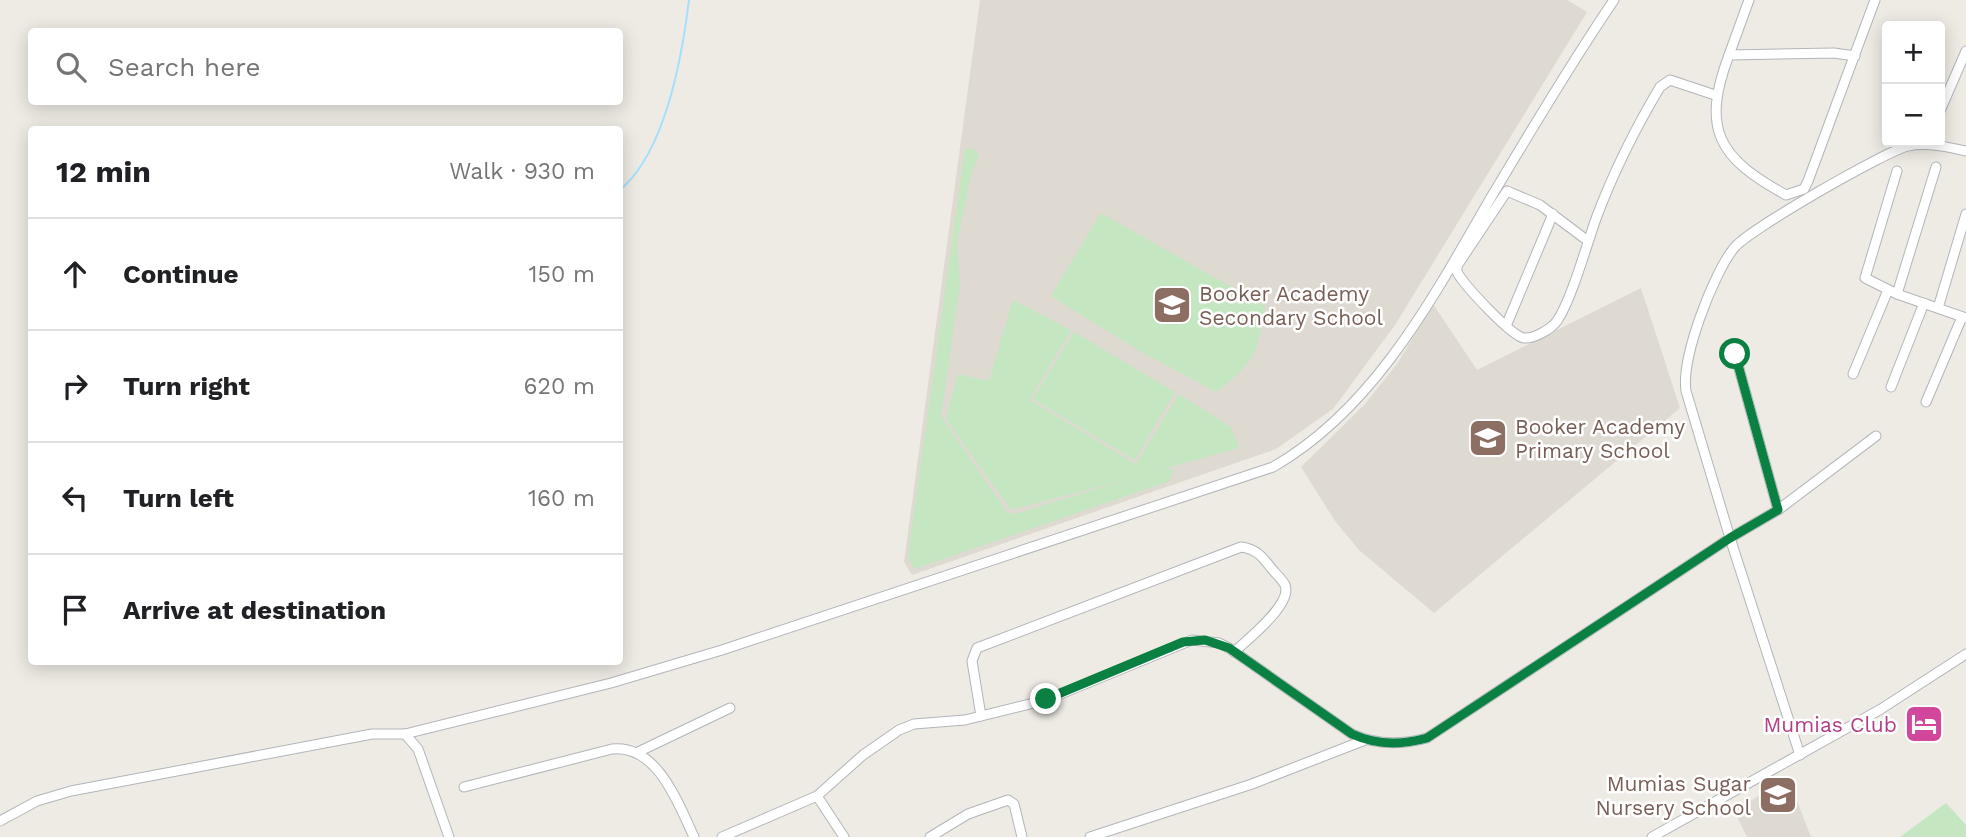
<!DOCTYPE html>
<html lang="en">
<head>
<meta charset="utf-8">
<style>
  :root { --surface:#fff; --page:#f6f6f6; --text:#202124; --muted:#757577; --line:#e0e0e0 }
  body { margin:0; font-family:"Work Sans",sans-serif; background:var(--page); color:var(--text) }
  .controls { position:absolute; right:21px; top:21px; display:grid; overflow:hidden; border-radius:7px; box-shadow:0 4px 18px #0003 }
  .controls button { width:63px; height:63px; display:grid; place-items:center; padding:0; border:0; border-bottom:2px solid var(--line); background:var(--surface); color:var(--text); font:35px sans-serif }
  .stop { position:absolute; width:21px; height:21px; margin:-16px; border:5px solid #0b8043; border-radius:50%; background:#fff }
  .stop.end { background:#0b8043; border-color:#fff; box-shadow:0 2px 7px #0008 }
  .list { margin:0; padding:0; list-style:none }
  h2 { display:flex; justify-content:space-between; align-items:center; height:91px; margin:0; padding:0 28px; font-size:30px }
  h2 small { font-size:23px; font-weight:400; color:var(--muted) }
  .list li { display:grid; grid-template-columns:46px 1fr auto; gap:21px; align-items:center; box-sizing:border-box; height:112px; padding:0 28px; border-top:2px solid var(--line) }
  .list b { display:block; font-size:26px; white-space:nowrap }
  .list em { font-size:23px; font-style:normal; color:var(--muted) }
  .icon { flex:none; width:38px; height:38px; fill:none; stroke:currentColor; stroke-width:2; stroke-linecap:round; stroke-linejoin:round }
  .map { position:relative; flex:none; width:1966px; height:837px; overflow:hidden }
  .search { position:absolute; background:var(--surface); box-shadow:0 4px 18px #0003; left:28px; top:28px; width:595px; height:77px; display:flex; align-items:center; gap:18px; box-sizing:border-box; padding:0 24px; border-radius:7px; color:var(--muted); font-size:26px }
  .panel { position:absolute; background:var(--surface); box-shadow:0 4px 18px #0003; left:28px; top:126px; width:595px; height:539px; border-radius:7px }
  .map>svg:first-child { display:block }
  .education { fill:#dedad2 }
  .green { fill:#c4e6c1 }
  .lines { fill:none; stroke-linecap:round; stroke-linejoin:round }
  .stream { stroke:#a4e0fe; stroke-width:2 }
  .minor-casing { stroke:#b2b5b9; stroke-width:11 }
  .minor { stroke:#fff; stroke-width:9 }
  .route { stroke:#0b8043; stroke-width:9 }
  .labels { text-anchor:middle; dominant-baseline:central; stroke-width:5; stroke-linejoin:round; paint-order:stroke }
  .education-label { font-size:21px; fill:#785e54; stroke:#fff; text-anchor:start }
  .hotel-label { font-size:21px; fill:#b23c85; stroke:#fff; text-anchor:end }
</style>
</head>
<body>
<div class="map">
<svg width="1966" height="837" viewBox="0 0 1966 837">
  <rect width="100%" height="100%" fill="#eeebe4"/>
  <g class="education">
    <polygon points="980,0 1567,0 1587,12 1395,325 1333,409 1276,449 912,575 904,562"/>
    <polygon points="1641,288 1680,408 1434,613 1359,550 1335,521 1301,467 1364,405 1397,364 1433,304 1477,370"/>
    <polygon points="1788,778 1811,837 1747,837 1734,811"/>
  </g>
  <g class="green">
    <polygon points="965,149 974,149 979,156 972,171 957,241 960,286 941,416 1007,512 1015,514 1129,479 1011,510 946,419 958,374 989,381 1013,300 1071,330 1030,400 1136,464 1179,394 1231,427 1239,448 1166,468 1173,470 1170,481 914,569 908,556"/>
    <path d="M1101 213 1265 306C1259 352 1253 364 1216 392L1140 351 1051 296Z"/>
    <polygon points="1074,332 1175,392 1135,460 1033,399"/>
    <polygon points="1946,803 1966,825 1966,837 1900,837"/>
  </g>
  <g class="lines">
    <path class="stream" d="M620 190C665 152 682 57 689 0"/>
    <g class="minor-casing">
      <g id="minor">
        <polyline points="1729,55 1749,0"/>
        <path d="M1855 56 1834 53 1729 55C1701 129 1718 158 1786 195L1804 189 1808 181 1849 70 1875 0"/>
        <polyline points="1940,111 1966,51"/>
        <polyline points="1897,171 1865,278 1897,294 1966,318"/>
        <path d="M1588 241 1540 205 1507 191 1457 266V272C1464 285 1511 336 1524 338 1534 339 1551 329 1557 321 1572 299 1587 243 1597 216 1614 171 1635 129 1660 87L1670 80 1715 95"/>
        <polyline points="1897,294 1936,167"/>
        <polyline points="1938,308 1966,214"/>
        <polyline points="1506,326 1553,214"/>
        <polyline points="1735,354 1778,510"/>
        <polyline points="1853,374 1888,290"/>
        <polyline points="1891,387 1924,303"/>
        <polyline points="1926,402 1962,317"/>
        <path d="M981 716 972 661 977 648 1241 547C1256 549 1262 556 1271 568 1275 573 1282 579 1285 585 1293 604 1247 640 1234 652"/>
        <polyline points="405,734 418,749 449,837"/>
        <polyline points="638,752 730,708"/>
        <path d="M1800 755 1730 538 1686 391C1681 358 1713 274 1734 248 1748 230 1886 151 1908 146 1927 142 1948 147 1966 151"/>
        <path d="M464 787 612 749C657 744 678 803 694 837"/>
        <polyline points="817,796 844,837"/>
        <path d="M0 821 37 801 71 791 372 734H405L611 683 722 650 1273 467C1376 408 1435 294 1493 194 1532 129 1571 63 1614 0"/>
        <path d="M722 837 817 796 863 755 899 730 914 724 965 720 1046 700 1192 640 1219 643 1229 648 1352 734C1376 745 1401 745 1427 738L1730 538 1778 510 1876 436"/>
        <polyline points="930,837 968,814 1008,800 1014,804 1022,837"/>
        <polyline points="1090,837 1252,784 1365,740"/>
        <polyline points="1652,837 1881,709 1966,654"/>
      </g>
    </g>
    <use href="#minor" class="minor"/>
  </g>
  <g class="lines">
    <path class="route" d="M1046 699 1183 642 1205 640 1229 648 1352 734C1376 745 1402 745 1427 738L1730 538 1778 510 1735 354"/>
  </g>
  <defs>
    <g id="school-square" transform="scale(2.0125)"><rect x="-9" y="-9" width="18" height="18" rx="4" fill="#8d6e63" stroke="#fff"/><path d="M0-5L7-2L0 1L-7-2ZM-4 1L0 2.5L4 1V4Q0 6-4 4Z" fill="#fff"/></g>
    <g id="hotel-square" transform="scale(2.0125)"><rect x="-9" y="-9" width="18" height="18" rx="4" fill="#d1479c" stroke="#fff"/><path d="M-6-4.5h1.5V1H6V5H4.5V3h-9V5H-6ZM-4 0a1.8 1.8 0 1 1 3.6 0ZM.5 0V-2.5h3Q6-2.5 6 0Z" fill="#fff"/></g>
  </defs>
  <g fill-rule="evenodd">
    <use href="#school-square" x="1172" y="305"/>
    <use href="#school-square" x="1488" y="438"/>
    <use href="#hotel-square" x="1924" y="724"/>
    <use href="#school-square" x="1778" y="795"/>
  </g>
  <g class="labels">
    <g class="education-label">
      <text x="1199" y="293">Booker Academy<tspan x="1199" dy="24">Secondary School</tspan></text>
      <text x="1515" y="426">Booker Academy<tspan x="1515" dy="24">Primary School</tspan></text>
      <text x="1751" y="783" text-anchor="end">Mumias Sugar<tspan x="1751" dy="24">Nursery School</tspan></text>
    </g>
    <g class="hotel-label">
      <text x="1897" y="724">Mumias Club</text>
    </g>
  </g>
</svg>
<div class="controls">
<button>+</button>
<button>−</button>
</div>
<div class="stop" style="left:1735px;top:354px"></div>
<div class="stop end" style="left:1046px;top:699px"></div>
<div class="search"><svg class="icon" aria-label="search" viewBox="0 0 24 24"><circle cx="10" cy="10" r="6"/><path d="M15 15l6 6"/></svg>Search here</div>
<section class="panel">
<h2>12 min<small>Walk · 930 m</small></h2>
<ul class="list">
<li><svg class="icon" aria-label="ahead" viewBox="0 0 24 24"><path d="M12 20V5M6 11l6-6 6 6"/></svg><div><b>Continue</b></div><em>150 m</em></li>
<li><svg class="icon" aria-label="right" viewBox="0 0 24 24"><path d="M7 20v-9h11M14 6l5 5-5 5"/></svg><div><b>Turn right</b></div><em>620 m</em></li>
<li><svg class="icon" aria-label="left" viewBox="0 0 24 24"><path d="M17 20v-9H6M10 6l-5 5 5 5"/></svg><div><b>Turn left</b></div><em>160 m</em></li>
<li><svg class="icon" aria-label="arrive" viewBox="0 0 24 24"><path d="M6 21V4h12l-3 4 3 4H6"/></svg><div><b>Arrive at destination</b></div></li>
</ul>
</section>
</div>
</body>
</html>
